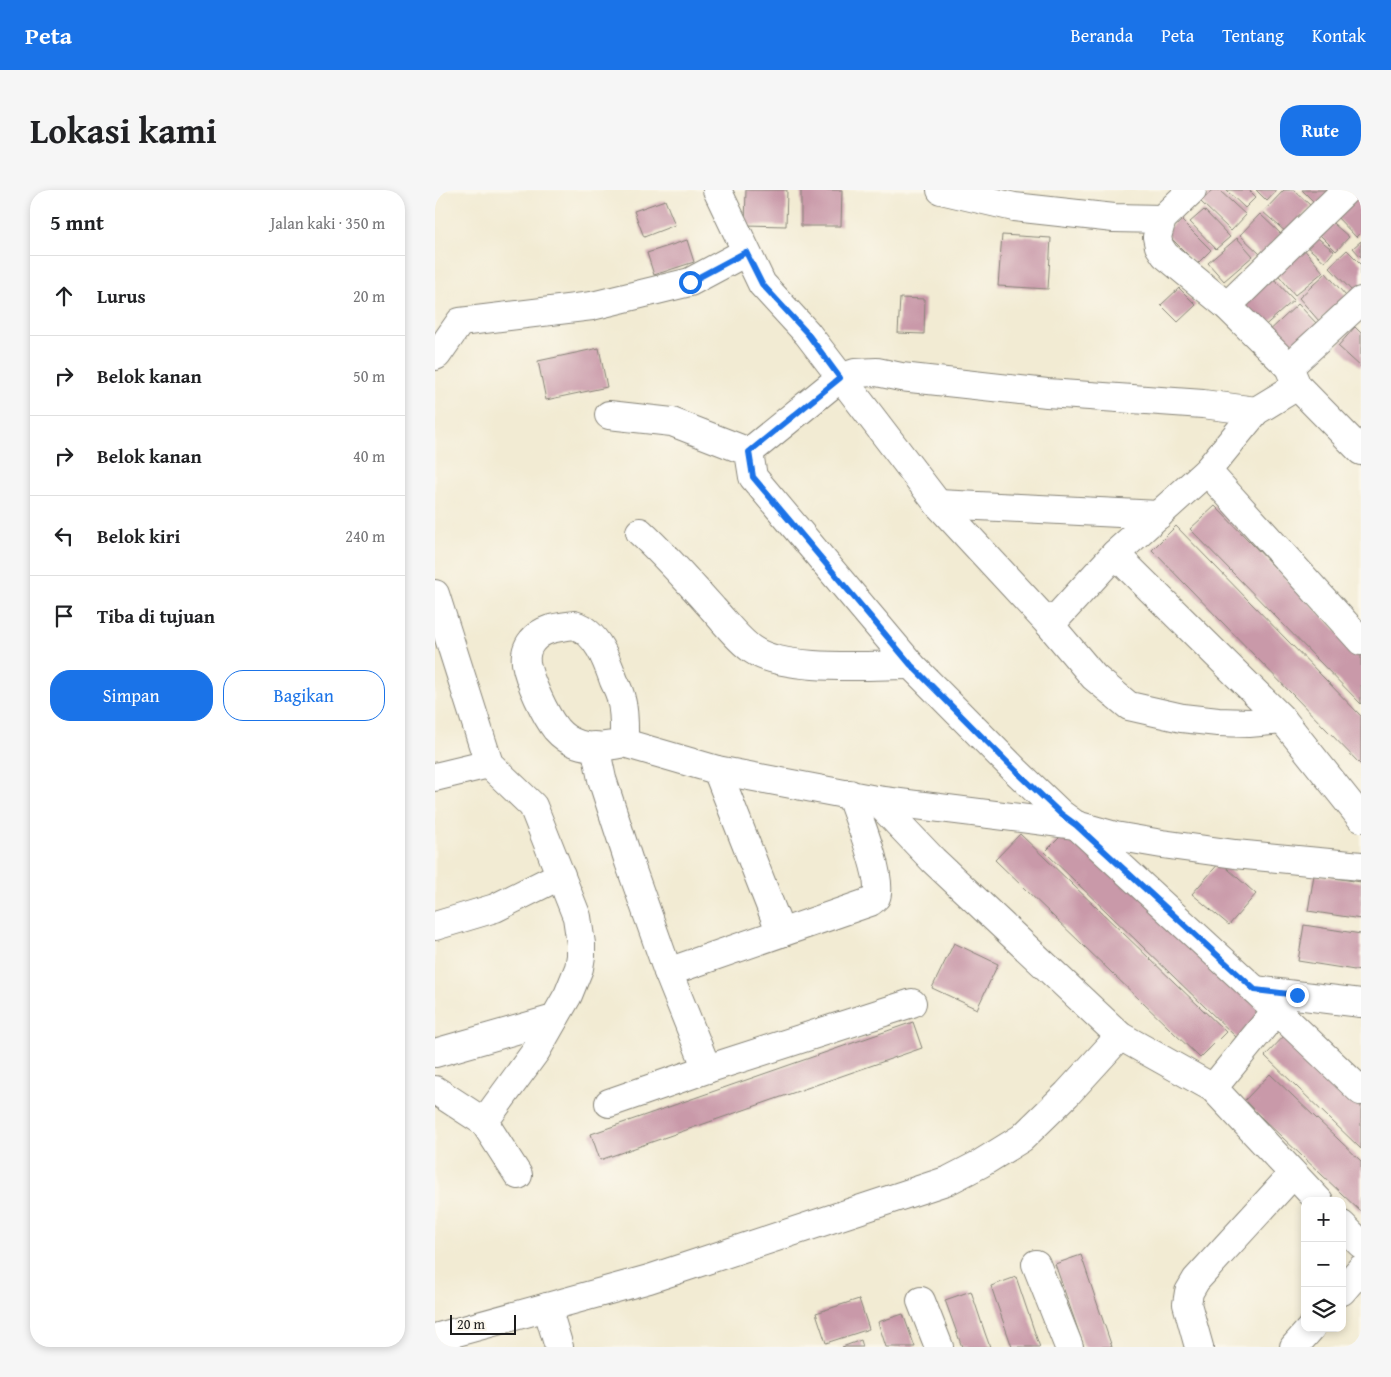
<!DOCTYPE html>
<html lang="id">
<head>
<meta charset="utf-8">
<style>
  :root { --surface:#fff; --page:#f6f6f6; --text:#202124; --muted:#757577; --line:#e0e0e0; --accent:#1a73e8 }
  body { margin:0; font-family:"Gentium Book Plus",serif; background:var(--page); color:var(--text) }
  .controls { position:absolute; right:15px; bottom:15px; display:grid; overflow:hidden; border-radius:10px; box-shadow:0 2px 8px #0003 }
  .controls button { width:45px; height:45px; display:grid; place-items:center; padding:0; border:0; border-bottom:1px solid var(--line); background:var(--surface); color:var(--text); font:25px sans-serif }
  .scale { position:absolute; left:15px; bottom:12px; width:66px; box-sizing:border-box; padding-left:5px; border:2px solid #1c1c1c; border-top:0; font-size:14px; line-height:18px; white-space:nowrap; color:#1c1c1c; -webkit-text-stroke:4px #fbf7ec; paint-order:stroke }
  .stop { position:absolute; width:15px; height:15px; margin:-11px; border:4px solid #1a73e8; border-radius:50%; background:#fff }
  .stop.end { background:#1a73e8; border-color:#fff; box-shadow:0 1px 5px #0008 }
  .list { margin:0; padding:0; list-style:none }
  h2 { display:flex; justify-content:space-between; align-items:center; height:65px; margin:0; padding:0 20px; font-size:21px }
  h2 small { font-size:16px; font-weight:400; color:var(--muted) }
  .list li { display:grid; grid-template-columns:32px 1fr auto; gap:15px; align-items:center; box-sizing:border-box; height:80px; padding:0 20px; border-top:1px solid var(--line) }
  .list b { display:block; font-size:19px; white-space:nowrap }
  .list em { font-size:16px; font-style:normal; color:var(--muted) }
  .actions { display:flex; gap:10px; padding:15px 20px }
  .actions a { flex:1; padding:11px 0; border:1px solid var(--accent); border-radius:20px; text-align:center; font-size:18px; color:var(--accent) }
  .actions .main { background:var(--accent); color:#fff }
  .icon { flex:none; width:28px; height:28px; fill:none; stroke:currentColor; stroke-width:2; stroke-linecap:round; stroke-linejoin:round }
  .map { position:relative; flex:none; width:926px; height:1157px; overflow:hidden; border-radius:20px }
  header { display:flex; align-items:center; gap:30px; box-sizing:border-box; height:70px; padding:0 25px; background:var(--accent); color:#fff }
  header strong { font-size:24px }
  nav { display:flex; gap:28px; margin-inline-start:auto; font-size:18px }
  .intro { display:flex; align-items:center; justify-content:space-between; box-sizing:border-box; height:120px; padding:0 30px }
  h1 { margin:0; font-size:35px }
  .button { padding:12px 22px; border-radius:20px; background:var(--accent); color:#fff; font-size:18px; font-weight:700 }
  main { display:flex; gap:30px; padding:0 30px }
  aside { flex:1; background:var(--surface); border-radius:20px; box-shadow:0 2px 8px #0003 }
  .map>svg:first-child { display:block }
  .building { fill:#c999a9 }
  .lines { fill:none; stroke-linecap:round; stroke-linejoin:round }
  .minor-casing { stroke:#878478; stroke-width:30 }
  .minor { stroke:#fff; stroke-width:28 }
  .route { stroke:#1a73e8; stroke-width:6 }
</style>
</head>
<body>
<header>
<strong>Peta</strong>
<nav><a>Beranda</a><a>Peta</a><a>Tentang</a><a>Kontak</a></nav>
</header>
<div class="intro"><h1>Lokasi kami</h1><a class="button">Rute</a></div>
<main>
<aside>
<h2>5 mnt<small>Jalan kaki · 350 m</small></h2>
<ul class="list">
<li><svg class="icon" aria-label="ahead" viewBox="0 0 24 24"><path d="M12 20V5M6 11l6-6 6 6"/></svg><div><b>Lurus</b></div><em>20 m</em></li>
<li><svg class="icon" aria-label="right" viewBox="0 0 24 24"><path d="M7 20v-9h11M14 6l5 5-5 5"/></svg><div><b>Belok kanan</b></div><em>50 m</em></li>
<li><svg class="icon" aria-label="right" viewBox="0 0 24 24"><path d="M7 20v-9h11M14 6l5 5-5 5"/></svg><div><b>Belok kanan</b></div><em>40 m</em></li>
<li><svg class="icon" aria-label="left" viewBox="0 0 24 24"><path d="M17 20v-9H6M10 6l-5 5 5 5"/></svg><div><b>Belok kiri</b></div><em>240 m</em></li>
<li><svg class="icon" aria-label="arrive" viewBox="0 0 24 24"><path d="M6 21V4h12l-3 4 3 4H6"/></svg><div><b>Tiba di tujuan</b></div></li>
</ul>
<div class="actions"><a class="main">Simpan</a><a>Bagikan</a></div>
</aside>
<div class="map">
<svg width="926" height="1157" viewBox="0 0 926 1157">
  <rect width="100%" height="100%" fill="#fbf7ec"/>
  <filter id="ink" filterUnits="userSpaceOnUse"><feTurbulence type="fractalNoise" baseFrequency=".02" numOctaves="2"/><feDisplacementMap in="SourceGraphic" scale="10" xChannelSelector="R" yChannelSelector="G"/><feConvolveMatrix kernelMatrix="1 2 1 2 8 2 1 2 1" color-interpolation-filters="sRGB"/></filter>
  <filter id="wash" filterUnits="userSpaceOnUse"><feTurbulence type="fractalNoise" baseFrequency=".0096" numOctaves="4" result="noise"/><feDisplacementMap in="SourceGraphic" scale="20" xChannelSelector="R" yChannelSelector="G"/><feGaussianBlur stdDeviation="1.12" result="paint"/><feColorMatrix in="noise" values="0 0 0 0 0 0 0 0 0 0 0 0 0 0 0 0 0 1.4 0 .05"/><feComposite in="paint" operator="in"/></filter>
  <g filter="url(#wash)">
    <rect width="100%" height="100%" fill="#f2ebd3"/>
    <g id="blocks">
      <g class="building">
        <polygon points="311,0 352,0 351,36 310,35"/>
        <polygon points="366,0 407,0 406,36 366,36"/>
        <polygon points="777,0 784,0 811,25 796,41 766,12"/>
        <polygon points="791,0 814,0 821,7 810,18"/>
        <polygon points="821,0 842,0 832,11"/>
        <polygon points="849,0 859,0 876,16 852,43 828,22"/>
        <polygon points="867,0 898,0 882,15"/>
        <polygon points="923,3 926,6 926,42 921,47 900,25"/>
        <polygon points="230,10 240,35 209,47 199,21"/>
        <polygon points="769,20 795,47 781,59 755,32"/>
        <polygon points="825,24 846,44 826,65 805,45"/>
        <polygon points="744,28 776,60 762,74 730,42"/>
        <polygon points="892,28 914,47 901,61 880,40"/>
        <polygon points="567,45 616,48 613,99 563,96"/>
        <polygon points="880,46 899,61 890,72 871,56"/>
        <polygon points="802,48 818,66 789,91 773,73"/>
        <polygon points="252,50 259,72 219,85 212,63"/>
        <polygon points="926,51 926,67 918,58"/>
        <polygon points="868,58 888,82 860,105 840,81"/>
        <polygon points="912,60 926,74 926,98 920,104 894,77"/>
        <polygon points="891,83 911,106 884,131 864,108"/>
        <polygon points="836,86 859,110 826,139 804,115"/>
        <polygon points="744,98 761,115 743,132 726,115"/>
        <polygon points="465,108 490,109 489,144 463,143"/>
        <polygon points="863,114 884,136 851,167 830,145"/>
        <polygon points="920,137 926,143 926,177 903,156"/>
        <polygon points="164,158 172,197 111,210 103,171"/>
        <polygon points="780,316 926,466 926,514 755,339"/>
        <polygon points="741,336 926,526 926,575 717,360"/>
        <polygon points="636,636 828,822 802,848 610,662"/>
        <polygon points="585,644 791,842 765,868 560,670"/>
        <polygon points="785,672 821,704 794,735 757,704"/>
        <polygon points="879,685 926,692 926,729 873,721"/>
        <polygon points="869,735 926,744 926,781 863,771"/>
        <polygon points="519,753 563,774 542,819 497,798"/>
        <polygon points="478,832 487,858 165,970 156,944"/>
        <polygon points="855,840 926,908 926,959 830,866"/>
        <polygon points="835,884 926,971 926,1022 809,911"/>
        <polygon points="646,1065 660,1107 677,1157 649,1157 620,1074"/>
        <polygon points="581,1087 603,1152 605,1157 577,1157 562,1114 556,1096"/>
        <polygon points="536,1101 550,1143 555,1157 527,1157 510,1110"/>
        <polygon points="424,1109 434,1139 391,1153 381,1123"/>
        <polygon points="468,1124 480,1157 451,1157 443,1132"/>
        <polygon points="426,1150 428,1157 407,1157"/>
      </g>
    </g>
  </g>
  <g filter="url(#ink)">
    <use href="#blocks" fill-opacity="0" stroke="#878478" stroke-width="1"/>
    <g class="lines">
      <g class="minor-casing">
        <g id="minor">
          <polyline points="282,0 327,94 372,143 503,314 615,435 659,487 694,516 747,528 783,532 814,533 848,530"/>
          <polyline points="506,0 579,17 679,28 727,29"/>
          <polyline points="757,0 727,29 722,47 724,56 730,65 792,116 854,177 862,196 926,261"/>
          <polyline points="792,116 911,0"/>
          <polyline points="0,166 2,165 25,132 157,116 255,92 311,62"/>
          <polyline points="854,177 926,111"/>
          <polyline points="821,221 768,214 612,203 466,187 442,182 420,183 405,188 314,262 318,287 476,475 581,581 626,624 641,635 820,800 926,901"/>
          <polyline points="174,225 237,232 314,262"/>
          <polyline points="772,281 926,451"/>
          <polyline points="503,314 724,325"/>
          <path d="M205 342C231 366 254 392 278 419 290 432 303 450 318 460 350 482 436 475 476 475"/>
          <polyline points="680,364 848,530 926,628"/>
          <polyline points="0,404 54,574 98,616 142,727 146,754 146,766 144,778 133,805 101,861 49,932"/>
          <path d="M139 435C162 442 172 471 179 491 182 497 185 503 186 509 190 523 189 539 189 553 175 556 156 559 143 554 134 551 127 546 121 539 110 525 94 491 91 473 90 465 92 457 97 451 107 438 124 437 139 435Z"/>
          <polyline points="615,435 680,364 772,281 821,221 862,196"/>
          <polyline points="189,553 282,580 441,610 641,635 680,646 727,654 800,664 926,676"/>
          <polyline points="160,556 167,589 194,672 233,782 272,879"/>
          <polyline points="282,580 346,743"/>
          <polyline points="0,587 54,574"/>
          <polyline points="441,610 498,670 685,846 778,898 884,1011"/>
          <polyline points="0,736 60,718 126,685"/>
          <path d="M233 782 435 712C437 711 439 709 441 707 449 690 422 624 415 604"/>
          <polyline points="820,800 926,813"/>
          <polyline points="0,863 119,829"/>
          <polyline points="778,898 841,821"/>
          <polyline points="0,900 49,932 83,985"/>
          <polyline points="174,913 272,879 477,813"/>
          <polyline points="907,1035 926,1054"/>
          <polyline points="601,1074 634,1157"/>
          <polyline points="907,1101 926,1079"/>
          <polyline points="486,1111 504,1157"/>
          <polyline points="112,1117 124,1157"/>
          <polyline points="0,1148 214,1089 514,990 545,974 587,948 632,904 685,846"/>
          <polyline points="764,1157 752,1114 754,1102 761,1090 858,984"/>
          <polyline points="859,1157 876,1138"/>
        </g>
      </g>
      <use href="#minor" class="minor"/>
    </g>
  </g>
  <g class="lines" filter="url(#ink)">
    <polyline class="route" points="255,92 311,62 327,94 372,143 405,188 314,262 318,287 476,475 581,581 626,624 641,635 820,800 862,805"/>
  </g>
</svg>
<div class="controls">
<button>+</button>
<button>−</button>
<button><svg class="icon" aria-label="layers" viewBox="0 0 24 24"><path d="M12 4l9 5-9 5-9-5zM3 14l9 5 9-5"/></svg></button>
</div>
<div class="scale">20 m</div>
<div class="stop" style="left:255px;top:92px"></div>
<div class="stop end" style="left:862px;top:805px"></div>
</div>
</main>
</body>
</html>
